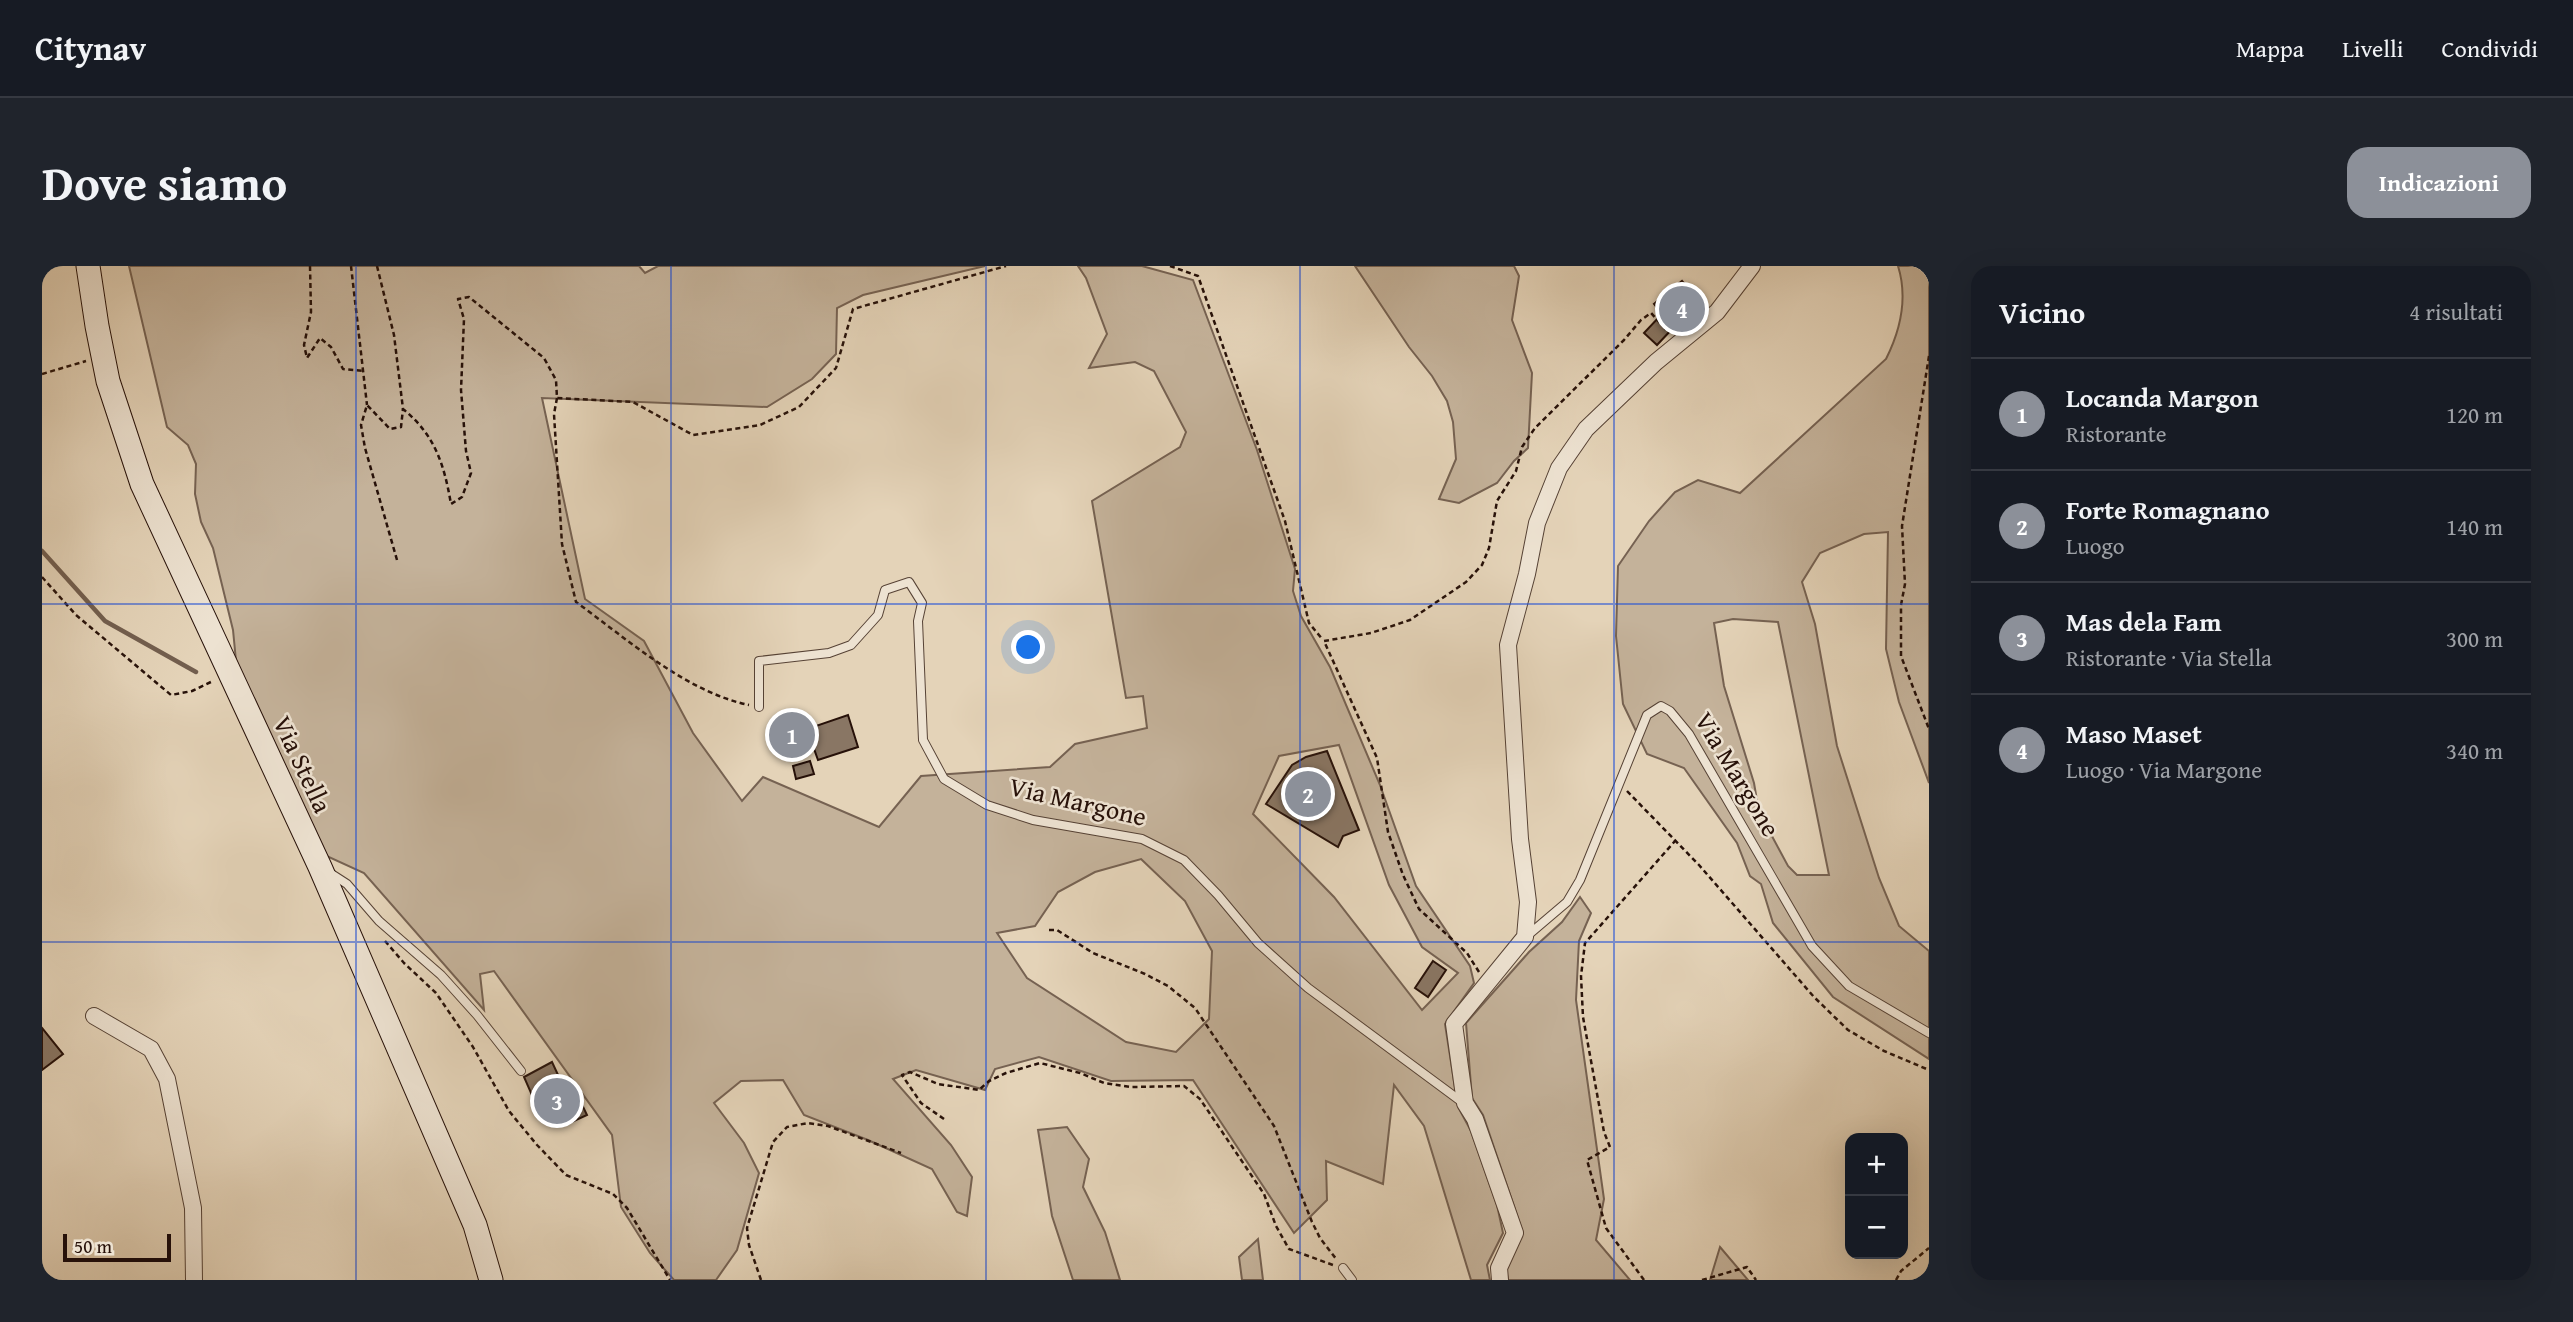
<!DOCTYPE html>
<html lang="it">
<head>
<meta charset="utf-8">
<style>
  :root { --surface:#171b24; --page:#20242c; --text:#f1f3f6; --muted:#9ea1a6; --line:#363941; --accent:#8c9099 }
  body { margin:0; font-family:"Gentium Book Plus",serif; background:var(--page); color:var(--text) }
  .controls { position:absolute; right:21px; bottom:21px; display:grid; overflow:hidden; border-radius:14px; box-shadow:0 7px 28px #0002 }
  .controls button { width:63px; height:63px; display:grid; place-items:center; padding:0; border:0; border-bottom:2px solid var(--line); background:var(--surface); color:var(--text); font:35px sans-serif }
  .scale { position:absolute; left:21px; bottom:18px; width:108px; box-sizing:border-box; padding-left:7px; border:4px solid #271109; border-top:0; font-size:19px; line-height:24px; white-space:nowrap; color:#271109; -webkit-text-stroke:5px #ede2d1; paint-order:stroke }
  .you { position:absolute; left:987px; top:382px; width:24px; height:24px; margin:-18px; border:5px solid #fff; border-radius:50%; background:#1a73e8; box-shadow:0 0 0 10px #1a73e833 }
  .badge { display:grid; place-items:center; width:46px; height:46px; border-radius:50%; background:var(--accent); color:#fff; font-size:23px; font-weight:700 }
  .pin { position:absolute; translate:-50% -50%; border:4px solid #fff; box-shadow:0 2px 7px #0006 }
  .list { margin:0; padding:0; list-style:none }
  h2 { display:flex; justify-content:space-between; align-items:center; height:91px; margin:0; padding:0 28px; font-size:30px }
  h2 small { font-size:23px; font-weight:400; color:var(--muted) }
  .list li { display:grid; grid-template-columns:46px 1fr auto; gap:21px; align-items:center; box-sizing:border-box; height:112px; padding:0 28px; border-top:2px solid var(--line) }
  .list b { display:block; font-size:26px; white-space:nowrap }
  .list p { margin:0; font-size:23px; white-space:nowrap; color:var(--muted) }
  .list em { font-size:23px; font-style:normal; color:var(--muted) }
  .map { position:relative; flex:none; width:1887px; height:1014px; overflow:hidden; border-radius:21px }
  header { display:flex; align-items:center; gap:42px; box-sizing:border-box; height:98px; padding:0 35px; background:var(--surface); border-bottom:2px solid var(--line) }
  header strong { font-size:33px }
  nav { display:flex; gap:38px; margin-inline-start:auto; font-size:24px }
  .intro { display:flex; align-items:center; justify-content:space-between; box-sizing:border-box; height:168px; padding:0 42px }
  h1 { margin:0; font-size:49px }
  .button { padding:18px 32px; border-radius:21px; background:var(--accent); color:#fff; font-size:24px; font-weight:700 }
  main { display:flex; gap:42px; padding:0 42px }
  aside { flex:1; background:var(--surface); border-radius:21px; box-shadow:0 7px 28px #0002 }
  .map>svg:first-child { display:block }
  .green { fill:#c4b29a; stroke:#766252; stroke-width:2; fill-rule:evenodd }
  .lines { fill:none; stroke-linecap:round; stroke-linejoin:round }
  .stream { stroke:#725e4e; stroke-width:4.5 }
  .building { fill:#897664; stroke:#271109; stroke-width:2 }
  .lane-casing { stroke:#564235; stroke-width:10 }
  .street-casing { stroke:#564235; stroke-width:18 }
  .secondary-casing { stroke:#271109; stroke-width:25 }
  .path { stroke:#271109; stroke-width:2.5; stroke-dasharray:5 3.5; stroke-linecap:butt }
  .lane { stroke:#ede2d1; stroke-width:8 }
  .street { stroke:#ede2d1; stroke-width:16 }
  .secondary { stroke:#ede2d1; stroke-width:23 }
  .grid { fill:none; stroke:#1d4ed8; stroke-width:2; stroke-opacity:0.55 }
  .labels { text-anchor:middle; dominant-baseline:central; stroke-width:5; stroke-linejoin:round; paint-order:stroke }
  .street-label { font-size:26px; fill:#271109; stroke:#ede2d1 }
</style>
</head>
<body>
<header>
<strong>Citynav</strong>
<nav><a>Mappa</a><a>Livelli</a><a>Condividi</a></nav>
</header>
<div class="intro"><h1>Dove siamo</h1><a class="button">Indicazioni</a></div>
<main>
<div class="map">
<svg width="1887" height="1014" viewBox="0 0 1887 1014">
  <rect width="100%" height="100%" fill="#e4d3b8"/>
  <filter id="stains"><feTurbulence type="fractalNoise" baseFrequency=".00286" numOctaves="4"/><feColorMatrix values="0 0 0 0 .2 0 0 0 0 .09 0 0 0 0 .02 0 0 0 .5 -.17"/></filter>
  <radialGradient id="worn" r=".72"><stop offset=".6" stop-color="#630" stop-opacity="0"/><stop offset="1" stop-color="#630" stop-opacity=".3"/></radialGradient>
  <g class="green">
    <path d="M87 0H597L603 7 616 0H943L821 29 795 42 794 88 770 113 725 141 500 132 543 333 602 375 651 467 700 535 721 511 837 561 879 510 1008 501 1033 478 1105 462 1101 430 1084 432 1050 235 1138 181 1144 166 1112 105 1093 96 1047 102 1065 68 1044 12 1036 0H1100L1151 14 1215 184 1253 303 1251 325 1259 350 1288 401 1338 519 1374 620 1428 700 1432 717 1403 758 1416 841 1429 865 1455 939 1461 967 1445 999 1448 1014H1429L1382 860 1352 819 1341 918 1284 895 1285 934 1252 967 1151 814 1069 815 997 791 953 803 943 824 874 804 851 813 909 879 930 911 925 950 915 946 890 903 826 874 762 849 741 814 699 815 672 837 702 877 717 907 695 984 674 1014H632L608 987 579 941 570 869 452 705 438 708 442 744 322 607 278 587 195 405 191 364 171 282 159 256 153 228 154 198 146 179 125 161ZM1297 479 1347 619 1380 681 1416 707 1380 744 1292 631 1211 548 1237 490ZM1099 593 1143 635 1170 685 1167 753 1134 786 1084 776 985 712 955 667 993 660 1016 626 1053 606Z"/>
    <polygon points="1313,0 1472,0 1477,10 1470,54 1490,107 1486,182 1472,195 1455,217 1417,237 1397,233 1414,193 1411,156 1405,135 1390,110 1367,81"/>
    <path d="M1856 0H1887V517L1857 436 1844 383 1846 266 1822 268 1778 287 1760 316 1773 358 1795 480 1837 612 1857 660 1887 685V793L1791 731 1731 657 1719 618 1708 610 1695 577 1642 502 1605 488 1581 438 1574 370 1576 300 1607 255 1633 226 1656 214 1698 227 1844 93C1859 63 1866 32 1856 0ZM1691 353 1736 356 1787 609H1755L1746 600 1717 546 1712 517 1682 420 1672 357Z"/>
    <polygon points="1538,631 1549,647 1537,675 1534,734 1562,933 1554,974 1588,1014 1466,1014 1464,1003 1481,967 1441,849 1430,832 1424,757 1487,686 1520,656"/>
    <polygon points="1025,861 1047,893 1041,921 1063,966 1078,1014 1031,1014 1010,950 996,864"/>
    <polygon points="1216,973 1221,1014 1200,1014 1197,991"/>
    <polygon points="1678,981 1706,1014 1668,1014"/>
  </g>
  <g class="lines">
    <polyline class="stream" points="0,285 63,355 154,406"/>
  </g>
  <g class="building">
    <polygon points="1640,15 1663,42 1635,66 1631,62 1615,79 1602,67 1620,48 1612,38"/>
    <polygon points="806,449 816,481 776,494 765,463"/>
    <polygon points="1285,485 1317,564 1301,570 1296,581 1224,538 1250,499 1264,491"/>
    <polygon points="768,495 772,508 754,513 751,500"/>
    <polygon points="1391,695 1404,704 1386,731 1373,722"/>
    <polygon points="0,762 21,788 0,804"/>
    <polygon points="510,796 523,824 531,820 545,849 521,860 514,845 500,852 482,811"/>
  </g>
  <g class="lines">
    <g class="lane-casing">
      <g id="lane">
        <polyline points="717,441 717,395 787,387 809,379 836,349 843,324 867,316 880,337 876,355 881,474 902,513 945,539 991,554 1100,573 1142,594 1176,629 1216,677 1266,722 1420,836"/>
        <polyline points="288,607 305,618 337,655 399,709 435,749 479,805"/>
        <polyline points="1485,670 1525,636 1538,614 1605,449 1619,440 1628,445 1647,468 1770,680 1807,720 1887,767"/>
        <polyline points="1301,1002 1310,1014"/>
      </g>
    </g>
    <g class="street-casing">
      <g id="street">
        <polyline points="52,750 109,783 125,813 151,942 152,1014"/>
        <polyline points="1458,1014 1457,1002 1473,967 1433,853 1423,837 1412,758 1483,671 1486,636 1478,573 1466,379 1485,308 1495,257 1517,202 1544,163 1614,96 1675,46 1710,0"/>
      </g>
    </g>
    <g class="secondary-casing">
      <polyline id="secondary" points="46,0 55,60 66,115 100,218 278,601 433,959 449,1014"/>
    </g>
    <g class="path">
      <polyline points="268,0 269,46 262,79 265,92 278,72 289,81 301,103 323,105"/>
      <polyline points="309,0 325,139"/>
      <path d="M335 0 352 69 361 143C393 169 402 198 409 238L420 231 429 207 424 185 419 124 422 53 416 33 427 31 502 92 514 114 515 132 591 136 651 169 718 159 757 141 794 102 811 43 964 0"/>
      <polyline points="1128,0 1156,10 1243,255 1267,357 1281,374"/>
      <polyline points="1887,90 1860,260 1863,318 1859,339 1859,390 1887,463"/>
      <polyline points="0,108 44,95"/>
      <path d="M515 132 512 148 520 278 534 336C585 373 644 426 707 439"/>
      <polyline points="355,294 323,182 319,159 325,139 348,163 359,161 361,143"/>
      <polyline points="0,311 34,349 129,429 150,425 171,415"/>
      <polyline points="1585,525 1657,599 1772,731 1806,764 1842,785 1887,804"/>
      <polyline points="1007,664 1015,664 1051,687 1103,708 1126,720 1153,742 1232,860 1270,956 1278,972 1295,994"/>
      <polyline points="343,675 362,697 394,727 431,781 467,845 495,879 524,909 571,928 585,942 628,1014"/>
      <polyline points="1437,706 1425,687 1377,643 1361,609 1346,566 1335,492 1282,375 1329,367 1368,354 1424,316 1440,299 1447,282 1455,235 1474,205 1480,181 1493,162 1582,74 1599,54 1609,47 1627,67"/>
      <polyline points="902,853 879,837 860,809 868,806 896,818 937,824 947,815 964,807 998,797 1038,807 1062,817 1089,821 1142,820 1158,833 1222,928 1234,960 1247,983 1291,999"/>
      <polyline points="719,1014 707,979 705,962 731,876 745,861 766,857 786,860 859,887"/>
      <polyline points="1602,1014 1564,962 1545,894 1568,881 1562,866 1541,751 1539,710 1543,677 1633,575"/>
      <polyline points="1660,1014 1705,1001 1714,1014"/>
      <polyline points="1854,1014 1859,1005 1887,982"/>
    </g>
    <use href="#lane" class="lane"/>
    <use href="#street" class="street"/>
    <use href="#secondary" class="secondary"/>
  </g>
  <path class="grid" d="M314 0V1014M629 0V1014M944 0V1014M1258 0V1014M1572 0V1014M0 338H1887M0 676H1887"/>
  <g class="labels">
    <g class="street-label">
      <text transform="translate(261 498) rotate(65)">Via Stella</text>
      <text transform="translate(1696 508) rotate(59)">Via Margone</text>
      <text transform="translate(1036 535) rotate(13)">Via Margone</text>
    </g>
  </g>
  <rect width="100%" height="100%" filter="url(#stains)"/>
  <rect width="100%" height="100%" fill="url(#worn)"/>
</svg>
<div class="controls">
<button>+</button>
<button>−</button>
</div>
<div class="scale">50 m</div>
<div class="you"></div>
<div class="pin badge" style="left:750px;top:469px">1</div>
<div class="pin badge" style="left:1266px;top:528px">2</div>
<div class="pin badge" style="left:515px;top:835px">3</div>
<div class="pin badge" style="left:1640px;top:43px">4</div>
</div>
<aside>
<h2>Vicino<small>4 risultati</small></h2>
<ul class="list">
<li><span class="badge">1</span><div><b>Locanda Margon</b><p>Ristorante</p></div><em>120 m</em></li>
<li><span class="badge">2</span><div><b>Forte Romagnano</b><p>Luogo</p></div><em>140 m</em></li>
<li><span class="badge">3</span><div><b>Mas dela Fam</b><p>Ristorante · Via Stella</p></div><em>300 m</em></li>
<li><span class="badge">4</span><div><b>Maso Maset</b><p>Luogo · Via Margone</p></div><em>340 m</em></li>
</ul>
</aside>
</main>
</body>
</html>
